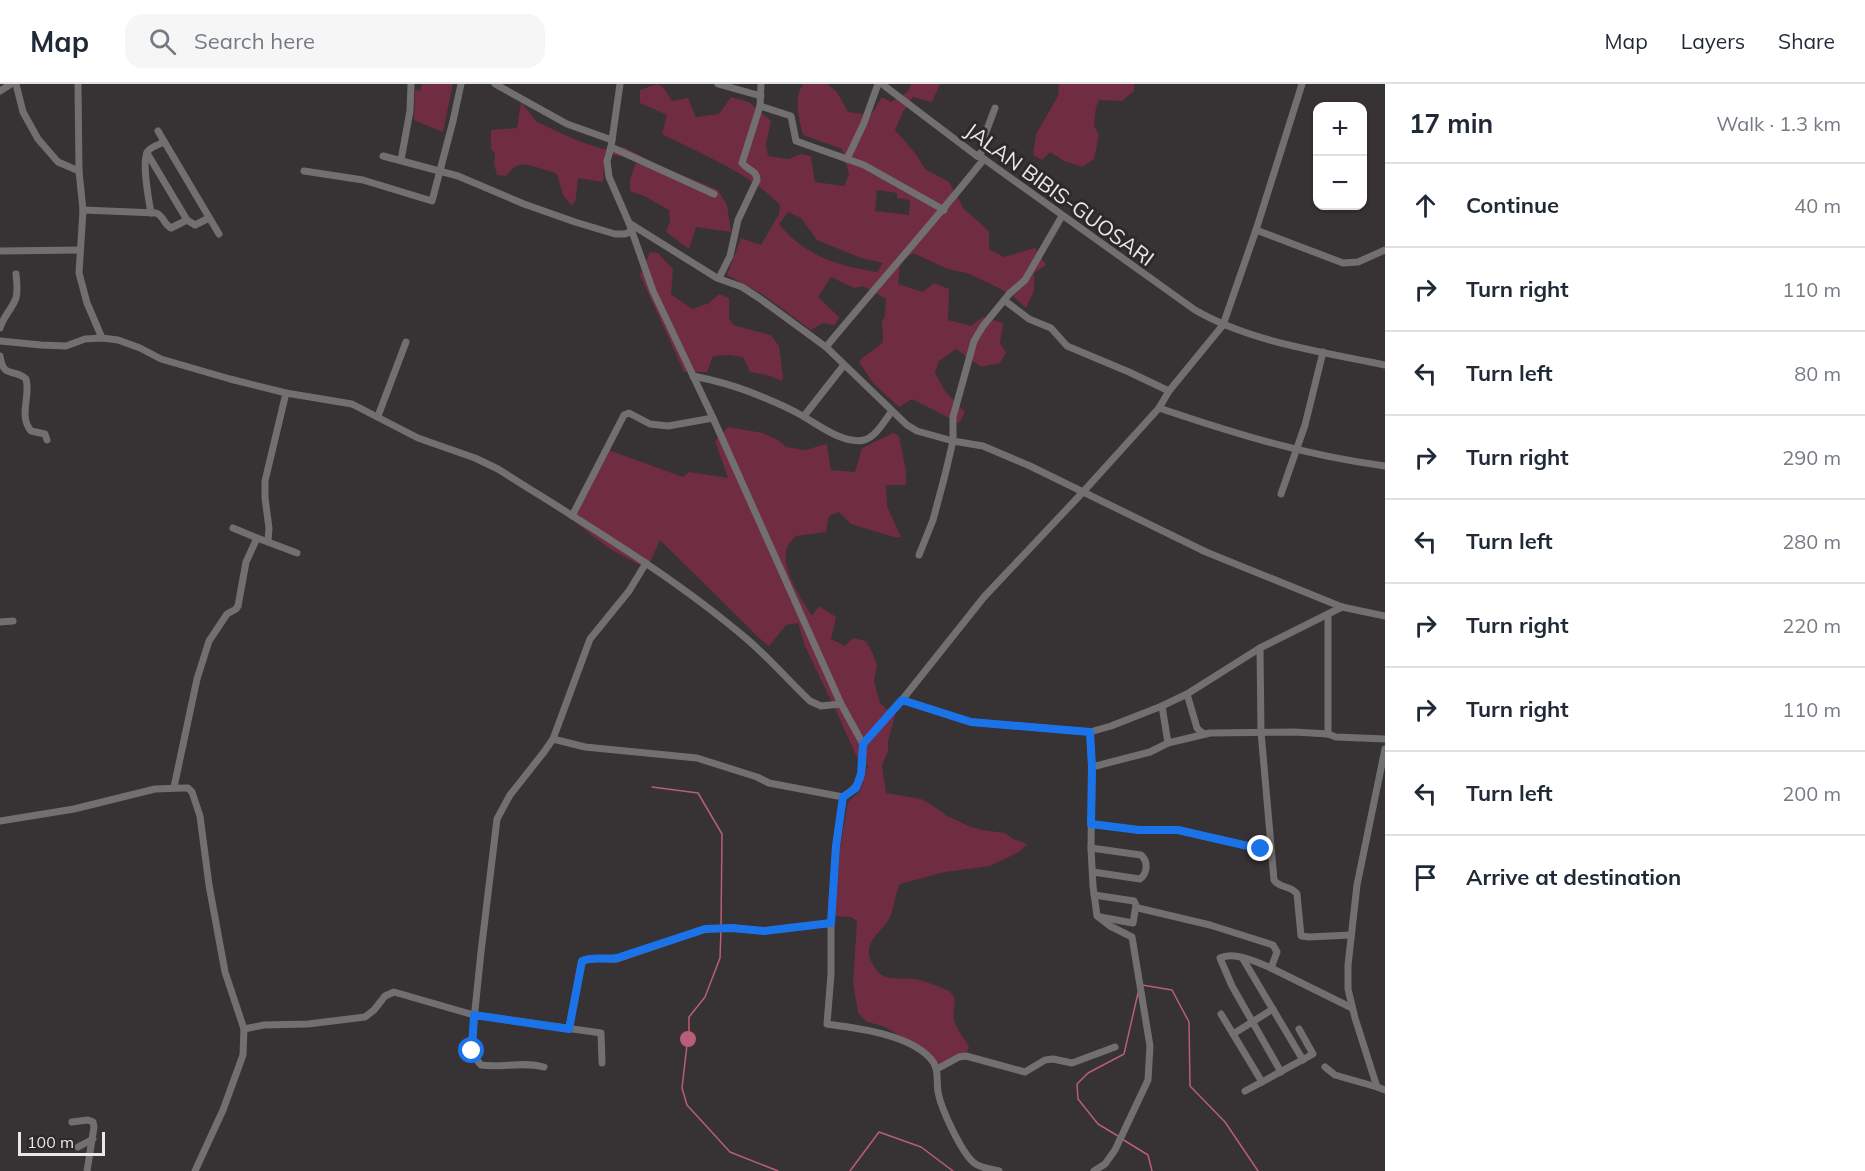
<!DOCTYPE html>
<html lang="en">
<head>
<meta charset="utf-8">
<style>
  :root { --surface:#fff; --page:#f6f6f7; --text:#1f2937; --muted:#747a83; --line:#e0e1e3 }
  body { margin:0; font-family:Mulish,sans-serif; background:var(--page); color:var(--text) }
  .controls { position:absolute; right:18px; top:18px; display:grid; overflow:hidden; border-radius:12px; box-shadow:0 2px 4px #0004 }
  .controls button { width:54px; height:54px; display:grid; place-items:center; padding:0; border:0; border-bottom:2px solid var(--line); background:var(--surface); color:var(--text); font:30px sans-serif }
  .scale { position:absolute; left:18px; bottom:15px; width:87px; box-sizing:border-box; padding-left:6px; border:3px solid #ebe7e8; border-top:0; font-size:16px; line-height:21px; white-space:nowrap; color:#ebe7e8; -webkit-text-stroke:4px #2d2829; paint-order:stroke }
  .stop { position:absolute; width:18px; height:18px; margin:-14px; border:4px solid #1a73e8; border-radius:50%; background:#fff }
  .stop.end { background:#1a73e8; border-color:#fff; box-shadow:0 2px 6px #0008 }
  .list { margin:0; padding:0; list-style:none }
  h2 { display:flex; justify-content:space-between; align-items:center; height:78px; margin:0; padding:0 24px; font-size:26px }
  h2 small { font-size:20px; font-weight:400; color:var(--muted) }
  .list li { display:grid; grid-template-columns:39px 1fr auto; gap:18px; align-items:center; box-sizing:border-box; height:84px; padding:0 24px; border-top:2px solid var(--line) }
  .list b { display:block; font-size:22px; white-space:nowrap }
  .list em { font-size:20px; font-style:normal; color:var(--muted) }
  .icon { flex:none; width:33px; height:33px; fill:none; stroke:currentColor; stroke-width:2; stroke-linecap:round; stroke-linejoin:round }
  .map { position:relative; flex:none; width:1385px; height:1087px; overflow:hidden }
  header { display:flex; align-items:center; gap:36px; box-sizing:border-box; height:84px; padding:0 30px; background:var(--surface); border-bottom:2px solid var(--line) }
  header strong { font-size:28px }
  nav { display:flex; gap:33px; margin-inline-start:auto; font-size:21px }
  .search { width:420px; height:54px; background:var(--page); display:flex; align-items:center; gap:15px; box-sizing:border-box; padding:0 21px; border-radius:18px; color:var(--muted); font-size:22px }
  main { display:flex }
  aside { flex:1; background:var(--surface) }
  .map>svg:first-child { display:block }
  .green { fill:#702c40; fill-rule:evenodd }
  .water { fill:#b95e76 }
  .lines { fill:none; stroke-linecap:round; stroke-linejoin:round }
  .stream { stroke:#b95e76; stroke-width:1.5 }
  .minor { stroke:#716f6f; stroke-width:7 }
  .route { stroke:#1a73e8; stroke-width:8 }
  .labels { text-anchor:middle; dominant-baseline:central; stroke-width:6; stroke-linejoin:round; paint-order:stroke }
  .street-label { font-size:21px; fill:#ebe7e8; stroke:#2d2829 }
</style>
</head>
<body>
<header>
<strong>Map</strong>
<div class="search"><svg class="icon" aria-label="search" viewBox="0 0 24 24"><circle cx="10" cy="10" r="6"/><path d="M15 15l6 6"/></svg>Search here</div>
<nav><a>Map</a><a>Layers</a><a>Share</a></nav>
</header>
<main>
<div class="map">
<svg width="1385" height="1087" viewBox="0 0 1385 1087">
  <rect width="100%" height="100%" fill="#373233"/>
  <g class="green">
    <polygon points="422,0 453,0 443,48 414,36 415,6 420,7"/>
    <path d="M657 0 663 3 672 17 688 14 696 33 719 30 731 13 749 18 771 37 766 60 768 72 789 75 801 70 811 72 815 98 844 102 849 90 842 65 803 51C799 34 793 15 803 0H827L837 8 848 28 871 31 882 13 891 18 908 8 911 0H940L932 18 913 13 903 28 895 46 915 69 925 85 949 98 964 125 989 147V165L1004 173 1035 164 1046 181 1034 189V207L1026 224 1014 213 997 203 967 189 948 185 913 169 900 178 898 200 923 208 934 199 949 205 948 236 971 242 983 233 1003 239 1000 259 1006 269 1000 279 981 283 956 265 939 277 935 289 945 307 965 328 959 339 912 315 899 323 873 299 859 278C865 270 876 265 883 258L882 237 885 232 886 215 863 202 854 204 831 193 818 213 839 233 835 241 823 239 811 246 762 210 727 191 741 154 761 161 779 130 780 121C748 88 703 71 662 50L667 31 640 19V6ZM877 106 897 109V114L910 116 909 131 875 127ZM788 128 801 134 817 156 861 174 883 179 877 188C838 182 805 172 779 140Z"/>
    <polygon points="1059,0 1134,0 1134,7 1122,17 1099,16 1096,23 1094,42 1099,51 1094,75 1082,83 1064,77 1050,68 1042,76 1033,71 1036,50 1058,12"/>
    <path d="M521 18 537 38 576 56 602 65 624 63 656 80 718 106 727 121 731 148 696 143 689 165 666 148 670 137 669 126 644 112 630 107V96L636 78 628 73 605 70 603 98 578 94 576 114 572 122 563 111 557 90C552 87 548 87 542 85 525 80 518 76 506 92L497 91 494 80 495 69 491 65V46L517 44Z"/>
    <polygon points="650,168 658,169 673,185 671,210 692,225 709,219 719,210 729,214 729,234 733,241 771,251 779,262 783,293 782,297 767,291 750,288 743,273 729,271 713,272 707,288 684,288 640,191"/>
    <path d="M728 343 763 349 778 356 786 363 805 366 827 360 831 386 855 388 862 364 893 349 899 352 906 387V401H886L887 422 901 453H894L851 440 839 428 829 432 826 448 796 452C793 456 788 460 787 464 780 484 802 516 812 532L819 522 836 533 831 555 845 562 853 554 866 557 873 570 877 581 874 597 880 619 895 632 888 657V667L882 681 886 709 921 715 932 721 947 732 971 743 982 746 1005 749 1013 755 1027 760 1019 768 990 782 945 788 900 800C894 811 895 824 889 835 884 844 874 851 870 861 868 867 869 873 872 879 883 901 898 892 916 895 921 896 947 905 950 908 959 915 952 926 954 934 955 945 964 953 969 963L967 968 938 981 926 967 883 942 867 938 858 929 853 898 857 837 851 833 835 832 840 763 848 718 860 707 866 686 869 682 859 678 837 629 805 562 798 539 786 541 769 562 758 553 660 456 647 485 610 465 572 436 603 364 683 393 689 388 728 394 715 357Z"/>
  </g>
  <circle class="water" cx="688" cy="955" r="8"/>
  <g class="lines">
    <g class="stream">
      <polyline points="652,703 698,709 722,750 721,842"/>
      <polyline points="1142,901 1172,906 1189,938 1190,1002 1225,1038 1258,1087"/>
      <polyline points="689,947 689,933 705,913 720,874 721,846"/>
      <polyline points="687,961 682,1004 687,1021 730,1068 778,1087"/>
      <polyline points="1118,1052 1098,1040 1078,1015 1077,1000 1088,989 1124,970 1138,909"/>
      <polyline points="1122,1055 1148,1071 1152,1087"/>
      <polyline points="850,1087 879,1048 921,1063 953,1087"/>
    </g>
    <g class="minor">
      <polyline points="16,0 23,28 38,55 58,78 79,87"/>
      <polyline points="78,0 79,87 83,126"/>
      <polyline points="495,0 567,40 612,56"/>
      <polyline points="620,0 611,63 607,77 609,93 629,139 653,207 713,334 841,620 863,660 902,616"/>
      <polyline points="718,0 761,12"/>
      <path d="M882 0 977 72 984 75 1195 226C1250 258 1323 268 1385 281"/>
      <polyline points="0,7 11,0"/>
      <polyline points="760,22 791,32 796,57 864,81 944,126"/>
      <polyline points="158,47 219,150"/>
      <polyline points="611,63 714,110"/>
      <polyline points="147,69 187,136 195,141 209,134"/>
      <polyline points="383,72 458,92 524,120 575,138 615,150 625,150 632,147"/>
      <polyline points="977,72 986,64 983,56 995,24"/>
      <polyline points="847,75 864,39 878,0"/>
      <polyline points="401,76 410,27 411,0"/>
      <polyline points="304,87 363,96 432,117 453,37 461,0"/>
      <path d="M151 129C149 117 141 76 148 67 151 63 160 60 164 58"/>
      <polyline points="629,139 717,194 742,203 759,214 826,263 907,341 917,347 953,357 983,362 1030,382 1206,468 1342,523 1385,532"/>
      <polyline points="1256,146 1343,179 1358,178 1385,166"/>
      <polyline points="0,167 80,166"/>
      <path d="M719 194 730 172 738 136 757 96C757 86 747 86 742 79L760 22 761 0"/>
      <polyline points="1004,216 1029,235 1051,244 1067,262 1129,288 1169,307"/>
      <path d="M0 244C3 233 12 225 16 214 18 206 17 198 16 190"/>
      <path d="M102 254 87 219 79 189 83 126 156 129C164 132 164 141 171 144L187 136"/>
      <path d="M0 257 41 261 66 262 85 255 102 254 118 256 140 264 161 275 230 295 286 309 352 320 418 354 475 374 498 385C583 439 671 490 748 556 770 575 789 597 810 617L821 622 841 620"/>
      <path d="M826 263C878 200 933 139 984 75"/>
      <path d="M0 272C4 296 13 283 26 295 31 313 18 331 31 347L45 350 47 356"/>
      <path d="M693 292C713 296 732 301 750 308 768 315 785 322 801 331 817 340 844 361 864 356 876 353 885 336 892 327"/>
      <path d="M1159 324C1233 349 1307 372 1385 382"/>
      <polyline points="378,332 406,258"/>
      <polyline points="804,332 844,281"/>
      <polyline points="1281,410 1305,341 1323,268"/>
      <polyline points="572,432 624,331 629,329 650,340 668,342 713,334"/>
      <polyline points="233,444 257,454"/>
      <polyline points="268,458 297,469"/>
      <polyline points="919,471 933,436 945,391 953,357 953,333 974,257 983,242 1010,209 1025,196 1062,132"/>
      <path d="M1342 523 1260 564 1261 648 1274 796C1280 805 1291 801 1297 810L1301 852 1309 853 1351 851"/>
      <polyline points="0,538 13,537"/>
      <polyline points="1187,610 1197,644 1201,648 1205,650"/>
      <polyline points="1162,622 1187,610 1260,564"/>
      <polyline points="1090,648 1111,642 1162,622 1168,659"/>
      <polyline points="1328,650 1328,532"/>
      <path d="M553 655 585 663 697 674 757 693 769 699 843 713C866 700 862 683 863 660"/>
      <polyline points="1385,665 1357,801 1348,881 1348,905 1355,934 1377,1003 1385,1006"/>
      <polyline points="1092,683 1150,668 1168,659 1210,649 1295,648 1328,650 1336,653 1385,655"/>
      <polyline points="174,703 197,595 209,557 227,530 236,525 238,522 246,478 257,454 268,458 269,444 265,414 265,397 286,309"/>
      <path d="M843 713 836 762 831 839V890L827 940C857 944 908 950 930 974 940 984 936 996 938 1008 941 1025 961 1067 973 1078 979 1084 991 1085 999 1087"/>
      <polyline points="0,737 74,725 155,705 184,704 188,704 192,708 200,732 209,801 225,888 244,945 243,971 223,1026 195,1087"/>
      <polyline points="1091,740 1139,746 1178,746 1271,767"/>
      <path d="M1091 764 1141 771C1148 777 1148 789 1140 795L1093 788"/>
      <polyline points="1094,811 1134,817 1136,821 1133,839 1100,833"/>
      <polyline points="1138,824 1210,841 1273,861 1277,868 1271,884 1352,924"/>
      <polyline points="1243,875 1303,976"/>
      <path d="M1271 884C1257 878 1234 867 1220 874L1232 902 1281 988"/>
      <polyline points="1221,930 1262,998 1313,970 1299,945"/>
      <polyline points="244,945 264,941 308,940 365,933 374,926 385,912 394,908 474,931 601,949 602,979"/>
      <path d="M569 945 582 877C592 872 605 876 617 875L705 845 732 844 764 847 831 839"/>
      <polyline points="1233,950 1273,925"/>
      <path d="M544 983C523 977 502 984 481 981L473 971 472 955 481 868 497 735 510 711 544 668 553 655 590 555 629 507 646 479"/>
      <polyline points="1325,983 1335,991 1377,1003"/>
      <polyline points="937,985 959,973 966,972 1025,988 1045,976 1053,975 1072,979 1115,963"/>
      <polyline points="1245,1007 1262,998"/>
      <polyline points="72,1038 88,1036 93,1038 94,1043 87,1087"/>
      <polyline points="78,1063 93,1055"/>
      <polyline points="1094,1087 1105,1080 1115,1066 1148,996 1150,962 1132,853 1110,842 1097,832 1093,802 1091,764 1092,683 1090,648 971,638 902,616 984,513 1083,408 1159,324 1169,307 1223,241 1256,146 1302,0"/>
    </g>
  </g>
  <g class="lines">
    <path class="route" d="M472 967 474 931 569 945 582 877C592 872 606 876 617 874L705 845 732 844 764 847 831 839 836 762 843 713 856 704 861 690 863 660 902 616 971 638 1090 648 1092 683 1091 740 1139 746H1178L1261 765"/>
  </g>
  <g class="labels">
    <g class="street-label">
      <text transform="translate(1060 110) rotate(36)">JALAN BIBIS-GUOSARI</text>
    </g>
  </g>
</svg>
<div class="controls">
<button>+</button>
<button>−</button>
</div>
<div class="scale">100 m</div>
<div class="stop" style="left:472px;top:967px"></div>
<div class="stop end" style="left:1261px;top:765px"></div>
</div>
<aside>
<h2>17 min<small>Walk · 1.3 km</small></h2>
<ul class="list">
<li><svg class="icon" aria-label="ahead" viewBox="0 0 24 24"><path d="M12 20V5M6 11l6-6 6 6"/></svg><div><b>Continue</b></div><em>40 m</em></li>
<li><svg class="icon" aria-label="right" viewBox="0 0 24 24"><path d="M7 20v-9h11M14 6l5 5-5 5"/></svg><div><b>Turn right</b></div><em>110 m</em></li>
<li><svg class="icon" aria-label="left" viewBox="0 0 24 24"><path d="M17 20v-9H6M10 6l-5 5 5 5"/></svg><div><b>Turn left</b></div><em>80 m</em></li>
<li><svg class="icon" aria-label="right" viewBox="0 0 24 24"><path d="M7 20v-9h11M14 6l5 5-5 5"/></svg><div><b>Turn right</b></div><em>290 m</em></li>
<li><svg class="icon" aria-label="left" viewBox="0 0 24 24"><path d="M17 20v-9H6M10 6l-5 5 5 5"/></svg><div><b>Turn left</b></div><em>280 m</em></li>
<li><svg class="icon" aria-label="right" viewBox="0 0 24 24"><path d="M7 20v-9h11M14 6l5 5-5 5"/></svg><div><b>Turn right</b></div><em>220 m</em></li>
<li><svg class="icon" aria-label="right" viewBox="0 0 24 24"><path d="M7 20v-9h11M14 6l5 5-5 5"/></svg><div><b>Turn right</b></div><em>110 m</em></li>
<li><svg class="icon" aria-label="left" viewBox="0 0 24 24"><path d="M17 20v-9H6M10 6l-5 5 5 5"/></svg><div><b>Turn left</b></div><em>200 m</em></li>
<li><svg class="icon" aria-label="arrive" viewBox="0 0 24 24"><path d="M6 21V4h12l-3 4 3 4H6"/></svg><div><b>Arrive at destination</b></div></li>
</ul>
</aside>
</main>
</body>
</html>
